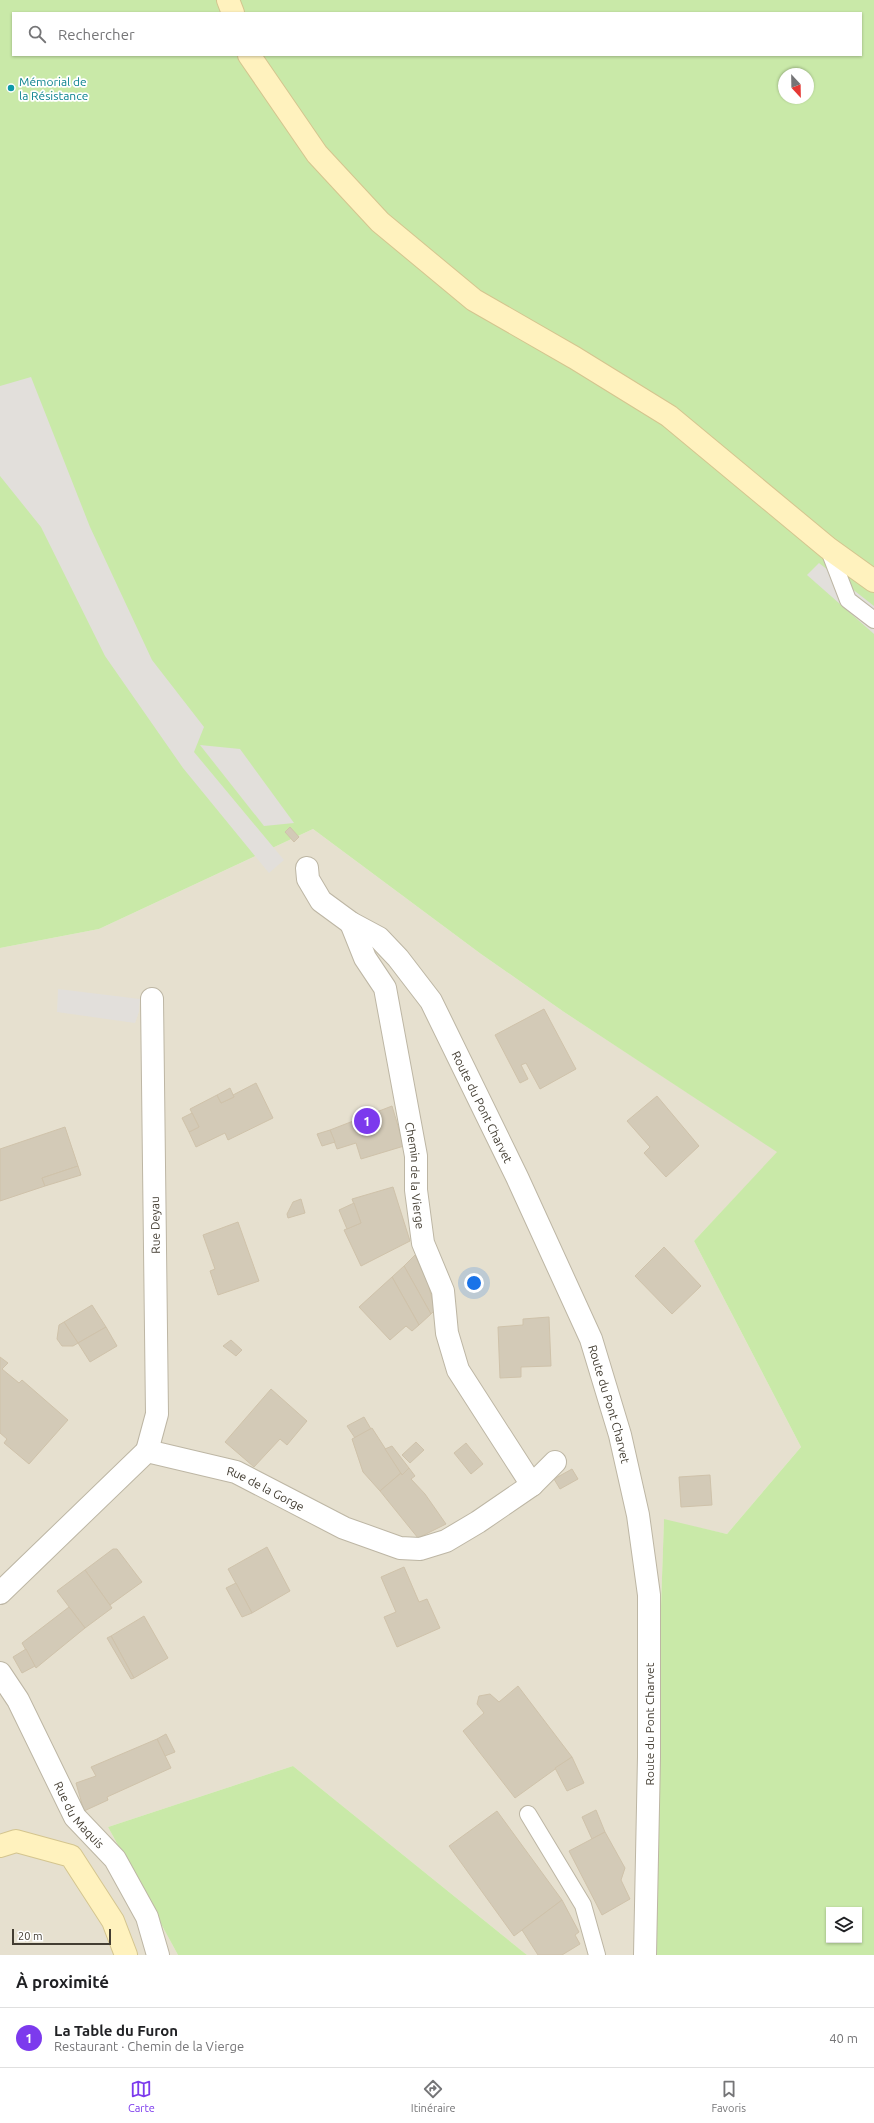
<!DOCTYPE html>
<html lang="fr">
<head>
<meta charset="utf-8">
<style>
  :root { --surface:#fff; --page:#f6f6f6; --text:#202124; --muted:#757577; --line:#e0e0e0; --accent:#7c3aed }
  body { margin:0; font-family:Ubuntu,sans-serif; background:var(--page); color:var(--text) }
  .controls { position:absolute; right:12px; bottom:12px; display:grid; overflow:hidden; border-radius:0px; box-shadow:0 1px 3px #0004 }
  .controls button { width:36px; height:36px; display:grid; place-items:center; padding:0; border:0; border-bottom:1px solid var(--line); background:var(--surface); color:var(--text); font:20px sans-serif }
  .compass { position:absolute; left:778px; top:68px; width:36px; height:36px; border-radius:50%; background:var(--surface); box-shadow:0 1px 3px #0004; rotate:158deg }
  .scale { position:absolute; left:12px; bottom:10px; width:99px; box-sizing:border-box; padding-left:4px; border:2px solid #433d32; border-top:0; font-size:11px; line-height:14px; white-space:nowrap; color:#433d32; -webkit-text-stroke:3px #fff; paint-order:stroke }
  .you { position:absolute; left:474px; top:1283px; width:14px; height:14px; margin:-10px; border:3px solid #fff; border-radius:50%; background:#1a73e8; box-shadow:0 0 0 6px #1a73e833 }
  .badge { display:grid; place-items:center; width:26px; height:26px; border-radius:50%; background:var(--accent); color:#fff; font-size:13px; font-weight:700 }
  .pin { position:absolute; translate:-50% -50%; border:2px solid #fff; box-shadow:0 1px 4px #0006 }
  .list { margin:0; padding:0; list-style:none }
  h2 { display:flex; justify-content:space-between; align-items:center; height:52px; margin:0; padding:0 16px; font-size:17px }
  h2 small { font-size:13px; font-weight:400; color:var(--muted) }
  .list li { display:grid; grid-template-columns:26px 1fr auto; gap:12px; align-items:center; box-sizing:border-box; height:60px; padding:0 16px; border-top:1px solid var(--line) }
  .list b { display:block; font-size:15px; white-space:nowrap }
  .list p { margin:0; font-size:13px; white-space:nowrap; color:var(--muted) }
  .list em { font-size:13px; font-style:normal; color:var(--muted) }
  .icon { flex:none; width:22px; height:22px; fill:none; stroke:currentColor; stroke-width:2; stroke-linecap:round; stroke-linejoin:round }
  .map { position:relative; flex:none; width:874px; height:1955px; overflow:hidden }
  .search { position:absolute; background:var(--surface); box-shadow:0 1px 3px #0004; left:12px; right:12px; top:12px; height:44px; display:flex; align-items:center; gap:10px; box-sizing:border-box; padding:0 14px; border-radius:0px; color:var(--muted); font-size:15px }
  .sheet { height:112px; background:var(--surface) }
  nav { display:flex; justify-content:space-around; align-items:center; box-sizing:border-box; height:56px; border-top:1px solid var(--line); background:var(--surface); font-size:11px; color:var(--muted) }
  nav a { display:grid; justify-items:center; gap:2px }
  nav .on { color:var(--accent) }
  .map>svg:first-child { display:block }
  .residential { fill:#e6e0cf }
  .green { fill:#c9e9a8; fill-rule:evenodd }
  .parking { fill:#e2dfdb }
  .building { fill:#d3cab7; stroke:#cfc2aa }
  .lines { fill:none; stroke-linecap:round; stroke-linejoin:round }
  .lane-casing { stroke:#bdb6a4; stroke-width:18 }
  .street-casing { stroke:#bdb6a4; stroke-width:24 }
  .secondary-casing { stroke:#d4c58f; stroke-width:24 }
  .lane { stroke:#fff; stroke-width:16 }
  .street { stroke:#fff; stroke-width:22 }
  .secondary { stroke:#fff2be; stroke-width:22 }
  .culture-dot { fill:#0f9aa8; stroke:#fff; stroke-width:1.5 }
  .labels { text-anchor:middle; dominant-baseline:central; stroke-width:3.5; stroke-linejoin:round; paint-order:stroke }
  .culture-label { font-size:12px; fill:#0d838f; stroke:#fff; text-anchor:start }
  .street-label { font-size:12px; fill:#433d32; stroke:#fff }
</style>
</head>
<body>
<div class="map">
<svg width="874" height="1955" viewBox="0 0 874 1955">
  <rect width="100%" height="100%" fill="#f2eee2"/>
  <polygon class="residential" points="313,829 481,954 564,1012 778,1152 694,1241 801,1447 727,1534 664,1520 649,1955 527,1955 293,1766 108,1827 178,1955 0,1955 0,948 99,929"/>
  <g class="green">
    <path d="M0 0H874V1955H649L664 1519 727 1534 801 1447 694 1241 777 1152 564 1012 481 954 313 829 99 929 0 948ZM13 13H861V55H13ZM784 74H808V98H784ZM829 1910H859V1940H829Z"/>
    <polygon points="293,1766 527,1955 178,1955 108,1827"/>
  </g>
  <g class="parking">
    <polygon points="31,377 90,527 152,660 204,727 194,752 284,860 269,873 183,768 105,656 41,527 0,476 0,386"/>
    <polygon points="819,563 874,606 874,634 807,575"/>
    <polygon points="200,745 240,749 294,823 264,826"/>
    <polygon points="58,989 140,999 139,1012 135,1023 57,1012"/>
  </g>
  <g class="building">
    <polygon points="290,827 299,837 294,842 285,832"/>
    <polygon points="544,1009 576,1069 540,1089 526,1063 521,1065 528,1079 520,1083 495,1035"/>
    <polygon points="256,1083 273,1118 228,1140 225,1133 196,1147 189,1132 199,1127 190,1109 217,1095 221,1103 234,1097 233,1095"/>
    <polygon points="230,1088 234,1097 221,1103 217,1095"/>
    <polygon points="657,1096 699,1146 666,1177 644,1153 650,1147 627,1121"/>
    <polygon points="392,1106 404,1146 361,1159 356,1143 337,1149 330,1130"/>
    <polygon points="192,1113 199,1127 189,1132 182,1118"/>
    <polygon points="65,1127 78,1166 42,1178 45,1186 0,1201 0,1149"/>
    <polygon points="330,1130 335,1142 322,1146 317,1134"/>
    <polygon points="78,1166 81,1175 45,1186 42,1178"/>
    <polygon points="393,1187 410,1241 361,1266 344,1230 361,1223 352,1199"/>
    <polygon points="301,1199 305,1213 288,1218 287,1214 293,1202"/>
    <polygon points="354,1203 361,1223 347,1229 339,1210"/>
    <polygon points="238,1222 259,1281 218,1295 210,1271 215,1269 203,1235"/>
    <polygon points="664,1247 701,1286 672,1314 635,1276"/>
    <polygon points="415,1255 428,1283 434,1307 434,1311 431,1314 404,1266"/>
    <polygon points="404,1266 431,1314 419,1325 392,1277"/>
    <polygon points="392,1277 419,1325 412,1331 406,1326 390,1340 359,1307"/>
    <polygon points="92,1305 106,1327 78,1343 64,1322"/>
    <polygon points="549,1317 551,1366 521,1367 521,1377 500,1378 498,1327 523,1325 523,1319"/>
    <polygon points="64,1322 78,1343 73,1346 62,1346 57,1339 59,1325"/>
    <polygon points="106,1327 117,1346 90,1362 78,1343"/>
    <polygon points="231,1340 242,1350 236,1356 223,1346"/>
    <polygon points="0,1357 8,1363 2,1369 19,1383 22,1380 68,1420 29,1464 4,1443 7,1439 0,1433"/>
    <polygon points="271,1389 307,1421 287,1445 280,1439 254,1467 225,1442"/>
    <polygon points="364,1417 371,1429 355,1438 347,1426"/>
    <polygon points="372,1428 401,1473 380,1491 363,1472 352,1439"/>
    <polygon points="416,1442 424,1450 410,1463 402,1455"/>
    <polygon points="466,1443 483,1464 471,1474 454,1453"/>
    <polygon points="392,1446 409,1468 402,1475 385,1449"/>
    <polygon points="409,1468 415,1476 411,1479 425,1494 446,1524 418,1538 380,1491 401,1473 402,1475"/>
    <polygon points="572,1469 578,1479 560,1489 554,1479"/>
    <polygon points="710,1475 712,1505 681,1507 679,1477"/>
    <polygon points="267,1547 290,1591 252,1613 228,1569"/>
    <polygon points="113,1549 117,1549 142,1582 110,1605 85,1570"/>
    <polygon points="404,1567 419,1602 427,1599 440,1628 397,1647 384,1617 396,1612 381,1577"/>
    <polygon points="85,1570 112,1608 85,1628 57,1591"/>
    <polygon points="236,1583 252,1613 242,1617 226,1588"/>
    <polygon points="69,1607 85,1628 36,1668 22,1643"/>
    <polygon points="144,1616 168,1658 134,1678 111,1636"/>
    <polygon points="111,1636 134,1678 131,1679 107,1638"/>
    <polygon points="26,1649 35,1666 22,1673 13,1657"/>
    <polygon points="518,1686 572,1757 515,1798 463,1731 484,1713 477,1704 479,1696 490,1694 499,1702"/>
    <polygon points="166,1734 175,1752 165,1756 157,1739"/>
    <polygon points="157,1739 171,1768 107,1797 108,1800 84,1811 76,1783 96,1776 91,1767"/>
    <polygon points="572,1757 584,1783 567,1791 555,1768"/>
    <polygon points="596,1810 605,1832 592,1839 582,1817"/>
    <polygon points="497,1811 562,1900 514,1936 449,1846"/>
    <polygon points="605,1832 625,1868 621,1880 630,1899 602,1915 569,1851"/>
    <polygon points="562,1900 579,1932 575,1935 580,1944 562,1955 538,1955 522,1930"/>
  </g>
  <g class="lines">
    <g class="lane-casing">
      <g id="lane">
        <polyline points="828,548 848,600 874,620"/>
        <polyline points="528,1814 583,1905 597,1955"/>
      </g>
    </g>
    <g class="street-casing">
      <g id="street">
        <path id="s1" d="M307 868 308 879 321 901 351 923 379 938 398 958 431 1001 517 1177 591 1339 620 1435 638 1515 649 1595V1757L645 1955"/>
        <path id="s2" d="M351 923 365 958 385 988 416 1156V1190L423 1243 443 1291 447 1333 458 1370 532 1485"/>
        <path id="s3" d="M147 1451 236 1472 344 1528 400 1548 420 1549 446 1541 478 1522 532 1485 555 1462"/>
        <polyline points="147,1451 157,1414 152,999"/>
        <polyline points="0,1593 147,1451"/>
        <path id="s4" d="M0 1673 18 1700 75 1817 115 1859 147 1917 158 1955"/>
      </g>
    </g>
    <g class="secondary-casing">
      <g id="secondary">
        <polyline points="228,0 233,13"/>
        <polyline points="249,55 317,154 380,222 474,300 575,358 669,416 828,548 874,581"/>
        <polyline points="0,1846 16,1841 71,1856 113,1921 126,1955"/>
      </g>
    </g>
    <use href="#lane" class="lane"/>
    <use href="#street" class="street"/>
    <use href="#secondary" class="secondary"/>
  </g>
  <circle class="culture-dot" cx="11" cy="88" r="4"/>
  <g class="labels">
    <g class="culture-label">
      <text x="19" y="81">Mémorial de<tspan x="19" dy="14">la Résistance</tspan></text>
    </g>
    <g class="street-label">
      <text stroke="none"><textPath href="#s1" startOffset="305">Route du Pont Charvet</textPath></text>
      <text stroke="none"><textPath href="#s2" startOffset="264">Chemin de la Vierge</textPath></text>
      <text transform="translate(155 1225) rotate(-91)">Rue Deyau</text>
      <text stroke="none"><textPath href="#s1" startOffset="629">Route du Pont Charvet</textPath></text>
      <text stroke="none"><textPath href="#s3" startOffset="125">Rue de la Gorge</textPath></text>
      <text transform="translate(649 1724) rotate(-90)">Route du Pont Charvet</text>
      <text stroke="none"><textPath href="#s4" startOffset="163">Rue du Maquis</textPath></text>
    </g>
  </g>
</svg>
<div class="controls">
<button><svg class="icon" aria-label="layers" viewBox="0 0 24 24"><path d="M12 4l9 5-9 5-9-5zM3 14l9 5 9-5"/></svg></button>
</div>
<svg class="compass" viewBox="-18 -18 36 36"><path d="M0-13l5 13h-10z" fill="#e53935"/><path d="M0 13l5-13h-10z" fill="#757577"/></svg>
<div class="scale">20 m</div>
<div class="you"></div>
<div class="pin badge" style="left:367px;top:1121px">1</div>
<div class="search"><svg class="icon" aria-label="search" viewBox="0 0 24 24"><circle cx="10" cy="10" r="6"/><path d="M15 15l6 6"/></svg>Rechercher</div>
</div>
<section class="sheet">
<h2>À proximité<small></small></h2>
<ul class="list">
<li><span class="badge">1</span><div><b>La Table du Furon</b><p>Restaurant · Chemin de la Vierge</p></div><em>40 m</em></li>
</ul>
</section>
<nav>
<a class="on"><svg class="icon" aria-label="map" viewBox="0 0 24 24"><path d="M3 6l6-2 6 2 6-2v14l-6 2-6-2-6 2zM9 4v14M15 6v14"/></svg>Carte</a>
<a><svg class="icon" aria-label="directions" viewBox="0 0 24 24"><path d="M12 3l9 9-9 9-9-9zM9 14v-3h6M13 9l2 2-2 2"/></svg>Itinéraire</a>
<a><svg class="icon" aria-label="saved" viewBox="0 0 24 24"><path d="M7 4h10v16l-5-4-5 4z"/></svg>Favoris</a>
</nav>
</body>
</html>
